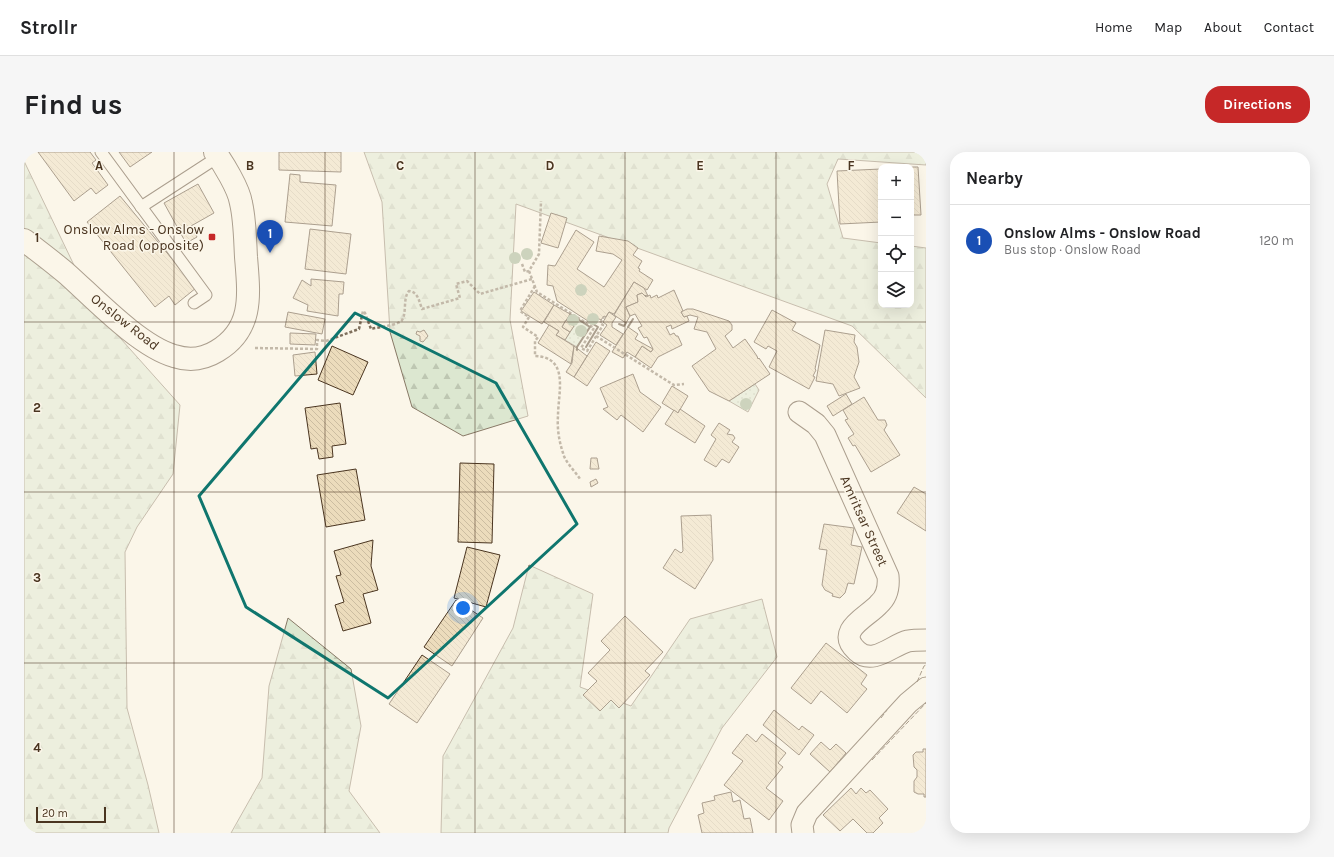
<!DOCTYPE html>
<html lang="en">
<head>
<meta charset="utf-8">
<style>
  :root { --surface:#fff; --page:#f6f6f6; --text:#202124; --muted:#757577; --line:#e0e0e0; --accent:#c62828 }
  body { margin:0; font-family:Karla,sans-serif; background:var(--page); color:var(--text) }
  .controls { position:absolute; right:12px; top:12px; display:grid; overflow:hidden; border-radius:8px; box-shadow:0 4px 16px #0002 }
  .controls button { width:36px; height:36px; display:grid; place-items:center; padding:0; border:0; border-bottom:1px solid var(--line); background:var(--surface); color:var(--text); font:20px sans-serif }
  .scale { position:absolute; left:12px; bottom:10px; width:70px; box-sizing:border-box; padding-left:4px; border:2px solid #4a3520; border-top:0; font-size:11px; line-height:14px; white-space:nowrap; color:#4a3520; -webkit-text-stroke:3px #fbf6e9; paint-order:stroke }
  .you { position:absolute; left:439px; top:456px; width:14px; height:14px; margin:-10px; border:3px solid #fff; border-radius:50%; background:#1a73e8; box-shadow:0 0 0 6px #1a73e833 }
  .badge { display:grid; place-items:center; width:26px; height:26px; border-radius:50%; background:var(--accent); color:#fff; font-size:13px; font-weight:700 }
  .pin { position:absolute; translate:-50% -33px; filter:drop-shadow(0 1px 2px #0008) }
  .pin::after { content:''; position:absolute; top:21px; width:14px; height:12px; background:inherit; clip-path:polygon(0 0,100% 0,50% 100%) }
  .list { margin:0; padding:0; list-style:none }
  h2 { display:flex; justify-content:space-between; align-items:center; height:52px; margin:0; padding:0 16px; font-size:17px }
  h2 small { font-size:13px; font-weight:400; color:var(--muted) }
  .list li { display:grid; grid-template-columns:26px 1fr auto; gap:12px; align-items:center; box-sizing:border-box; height:72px; padding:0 16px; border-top:1px solid var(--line) }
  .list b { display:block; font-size:15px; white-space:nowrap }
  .list p { margin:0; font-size:13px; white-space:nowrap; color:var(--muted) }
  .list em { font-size:13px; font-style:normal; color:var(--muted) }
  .icon { flex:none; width:22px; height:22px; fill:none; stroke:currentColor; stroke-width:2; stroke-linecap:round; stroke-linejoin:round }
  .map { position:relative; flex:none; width:902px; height:681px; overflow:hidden; border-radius:16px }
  header { display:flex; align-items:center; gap:24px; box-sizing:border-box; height:56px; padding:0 20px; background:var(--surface); border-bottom:1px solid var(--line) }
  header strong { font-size:19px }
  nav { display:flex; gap:22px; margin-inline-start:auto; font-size:14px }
  .intro { display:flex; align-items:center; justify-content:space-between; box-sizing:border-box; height:96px; padding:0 24px }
  h1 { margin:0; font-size:28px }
  .button { padding:10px 18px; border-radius:16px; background:var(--accent); color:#fff; font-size:14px; font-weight:700 }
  main { display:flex; gap:24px; padding:0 24px }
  aside { flex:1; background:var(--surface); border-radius:16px; box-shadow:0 4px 16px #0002 }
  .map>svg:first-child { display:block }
  .forest { fill:url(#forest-firs); stroke:#887966 }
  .garden { fill:url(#garden-dots); stroke:#887966 }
  .building { fill:url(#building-back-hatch); stroke:#4a3520 }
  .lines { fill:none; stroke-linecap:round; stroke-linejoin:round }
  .lane-casing { stroke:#4a3520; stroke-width:13 }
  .street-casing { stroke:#4a3520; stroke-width:23 }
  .secondary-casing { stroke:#4a3520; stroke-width:24 }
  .path { stroke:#7f6f5c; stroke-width:2.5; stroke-dasharray:3 2; stroke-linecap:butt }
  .lane { stroke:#fbf6e9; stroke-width:11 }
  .street { stroke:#fbf6e9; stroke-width:21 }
  .secondary { stroke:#fbf6e9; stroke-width:22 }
  .fence { stroke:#4a3520; stroke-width:1; stroke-dasharray:5 2; stroke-linecap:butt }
  .wall { stroke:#4a3520; stroke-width:2 }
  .tree { fill:#96a887 }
  .marked { fill:none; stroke:#0f766e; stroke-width:3; stroke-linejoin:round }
  .grid { fill:none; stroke:#4a3520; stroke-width:1; stroke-opacity:0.55 }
  .poi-dot { fill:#c62828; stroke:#fbf6e9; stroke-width:1.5 }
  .labels { text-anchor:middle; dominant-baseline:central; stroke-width:3; stroke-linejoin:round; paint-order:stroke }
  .poi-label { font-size:14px; fill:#4a3520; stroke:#fbf6e9; text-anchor:end }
  .street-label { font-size:14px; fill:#4a3520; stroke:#fbf6e9 }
  .grid-label { font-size:13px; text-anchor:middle; font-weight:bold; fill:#4a3520; stroke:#fbf6e9; stroke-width:3; stroke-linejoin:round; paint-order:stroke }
</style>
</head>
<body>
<header>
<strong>Strollr</strong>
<nav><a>Home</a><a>Map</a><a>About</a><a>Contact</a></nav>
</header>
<div class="intro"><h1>Find us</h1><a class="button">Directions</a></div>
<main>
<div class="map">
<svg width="902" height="681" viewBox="0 0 902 681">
  <defs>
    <pattern id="forest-firs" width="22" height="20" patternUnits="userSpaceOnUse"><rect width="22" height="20" fill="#dce7d0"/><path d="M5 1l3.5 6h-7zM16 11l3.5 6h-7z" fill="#bec7b2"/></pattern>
    <pattern id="garden-dots" width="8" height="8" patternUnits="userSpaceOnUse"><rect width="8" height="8" fill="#dce7d0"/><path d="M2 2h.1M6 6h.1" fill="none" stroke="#bec7b2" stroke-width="1.8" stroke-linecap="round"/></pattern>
    <pattern id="building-back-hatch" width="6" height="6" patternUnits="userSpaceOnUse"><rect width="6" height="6" fill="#ecdcbc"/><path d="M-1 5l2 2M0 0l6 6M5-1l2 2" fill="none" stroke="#ccbda1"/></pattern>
  </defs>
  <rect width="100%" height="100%" fill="#fbf6e9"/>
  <g class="forest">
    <polygon points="340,0 902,0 902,13 814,7 803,32 819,86 857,91 857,153 887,153 887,94 902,96 902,246 828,174 492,52 486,168 504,264 439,284 388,255 366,180 358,50"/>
    <polygon points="0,9 72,159 156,253 149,322 113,375 101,400 103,556 124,633 135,681 0,681"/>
    <polygon points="505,413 569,442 556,535 607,554 666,467 738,447 753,505 698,576 645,676 644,681 417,681 419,604 489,476"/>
    <polygon points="264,466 327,517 337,574 325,639 356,681 207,681 238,626 245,534"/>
  </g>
  <g class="garden">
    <polygon points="546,162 566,175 553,195 541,188 550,174 542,168"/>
    <polygon points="731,232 735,238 724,260 705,249"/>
  </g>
  <g class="building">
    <polygon points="14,0 66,0 72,8 68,11 84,33 72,42 67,36 50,49"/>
    <polygon points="95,0 128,0 106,15"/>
    <polygon points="255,0 317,0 317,20 255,18"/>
    <polygon points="887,15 894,15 897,63 887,63"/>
    <polygon points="857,17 857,70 816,72 813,19"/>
    <polygon points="266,22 276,23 276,30 312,33 308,74 261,70"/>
    <polygon points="174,32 190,61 167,74 173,85 162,91 140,51"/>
    <polygon points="96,44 172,136 151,153 145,144 131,155 63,70"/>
    <polygon points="527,61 543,66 534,96 517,91"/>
    <polygon points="286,77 327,82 322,122 281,117"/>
    <polygon points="552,78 570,90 553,117 580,135 598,108 589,102 572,99 575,84 604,89 614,96 609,103 618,109 614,116 616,117 615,119 629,128 623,138 610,130 590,162 585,160 582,165 580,164 577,168 568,163 564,169 533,149 529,134 523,133 524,113 531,114"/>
    <polygon points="287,127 320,130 319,142 315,142 314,164 283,159 284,153 269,146 278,128 287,134"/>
    <polygon points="610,130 620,136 624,144 619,143 618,141 613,143 614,150 602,155 606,164 602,171 590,163"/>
    <polygon points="650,138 659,159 657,160 660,165 663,164 665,169 648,177 647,173 642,175 646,183 650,181 652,184 654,184 658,193 634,205 627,216 611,205 618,194 627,200 629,197 623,185 620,186 614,176 618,174 611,162 606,164 602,155 614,150 613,143 618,141 622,145 626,143 627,146 633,143 634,146"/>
    <polygon points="510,140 530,153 518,172 497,159"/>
    <polygon points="530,153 546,162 538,175 546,180 541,188 532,183 535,179 520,170"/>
    <polygon points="663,157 669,157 705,169 708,173 708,178 701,184 709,196 721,187 733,204 734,207 735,206 746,222 705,249 685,239 668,214 692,197 683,180 670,177 674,165 666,163 660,165 657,160"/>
    <polygon points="748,158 772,171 768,178 796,193 791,217 792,218 789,224 791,225 785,237 745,215 753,199 744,194 742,197 730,190"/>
    <polygon points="264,160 301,167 298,182 261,175"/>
    <polygon points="585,160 592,165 588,171 588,175 599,182 592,193 576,183 583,173 579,170"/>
    <polygon points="542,168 550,174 546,180 538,175"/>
    <polygon points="525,173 535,179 532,183 550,194 547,212 514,191"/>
    <polygon points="604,175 614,182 611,187 629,197 627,200 618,194 611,205 603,200 599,206 588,200"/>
    <polygon points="400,178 404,184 399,190 396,189 396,184 392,182 393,179 396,180"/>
    <polygon points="801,178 831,183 830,190 833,195 835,210 830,225 836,236 815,244 809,232 792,229"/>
    <polygon points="266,181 292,182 291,193 266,192"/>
    <polygon points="572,190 586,199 563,234 550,225"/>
    <polygon points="308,194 344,210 329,243 294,228"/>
    <polygon points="550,194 563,204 550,225 542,220 548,211"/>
    <polygon points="291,200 293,222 271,224 269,203"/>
    <polygon points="609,222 616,240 637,255 619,280 597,263 593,268 579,257 584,255 576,236"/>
    <polygon points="648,234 664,244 654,261 638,251"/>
    <polygon points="822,242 828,252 809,264 803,254"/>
    <polygon points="840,245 854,268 861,268 863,273 860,278 876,303 847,320 831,293 829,294 824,286 830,282 821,268 824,267 819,258"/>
    <polygon points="316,251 322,292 308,294 309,305 295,307 293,296 287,297 281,256"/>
    <polygon points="656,257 681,274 671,291 641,272 650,258 654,261"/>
    <polygon points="695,271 706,278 703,282 709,283 711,286 708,290 715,295 705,311 698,307 692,315 680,308 692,287 687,283"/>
    <polygon points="567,306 573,306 575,317 566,317"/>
    <polygon points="436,311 470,312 468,391 434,390"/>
    <polygon points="332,317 341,368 302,375 293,323"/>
    <polygon points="572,327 574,331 567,335 566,330"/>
    <polygon points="890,335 902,342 902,379 873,361"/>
    <polygon points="687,363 689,408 671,437 639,416 651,397 657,401 659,399 657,364"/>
    <polygon points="800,372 830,376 827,393 838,395 830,432 824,431 821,441 816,446 808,444 809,442 801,438 798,433 803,398 795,397"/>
    <polygon points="349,388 347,414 354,438 339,442 347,471 319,479 311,453 320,450 312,424 317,423 310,399"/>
    <polygon points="443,395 476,403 462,455 430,446"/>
    <polygon points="432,448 459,466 428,514 400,495"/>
    <polygon points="601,464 639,500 621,519 626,523 595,556 587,548 576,559 559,543 573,529 564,521 586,498 577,489"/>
    <polygon points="802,491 843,523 837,532 843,537 823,561 797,539 787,552 767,536"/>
    <polygon points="398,503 426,522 393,571 365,552"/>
    <polygon points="750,558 775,578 778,574 790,583 775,603 739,573"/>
    <polygon points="723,582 732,590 738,582 762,601 754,611 759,615 742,636 759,649 745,668 700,633 719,609 708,601"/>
    <polygon points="797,590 806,598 812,592 822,601 806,620 786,602"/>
    <polygon points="899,597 902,597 902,645 900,645 900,642 894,642 890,640 890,629 893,625 893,618 890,615 889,603 892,600 899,600"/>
    <polygon points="827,636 832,642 837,636 842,641 846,638 864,657 855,666 859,671 849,681 843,681 829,667 816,679 799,663"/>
    <polygon points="707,640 709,650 716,648 720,667 726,666 729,681 678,681 674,663 680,661 678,651 691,648 690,644"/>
  </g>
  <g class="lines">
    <g class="lane-casing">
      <g id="lane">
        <polyline points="77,0 182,143 170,151"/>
        <polyline points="117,55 194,5"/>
      </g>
    </g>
    <g class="street-casing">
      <g id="street">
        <path d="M775 260 792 272 801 283 864 424C865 434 863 445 855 452 844 465 810 478 833 499 849 514 868 493 884 489 889 488 896 488 902 488"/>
        <polyline points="779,681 778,673 783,661 884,551 902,536"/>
      </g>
    </g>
    <g class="secondary-casing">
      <path id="secondary" d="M0 88C14 99 29 110 43 122 70 146 115 194 150 204 165 209 180 207 193 199 230 177 225 142 222 105 221 87 221 68 217 51 215 37 199 11 191 0"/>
    </g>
    <g class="path">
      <polyline points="498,112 501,120 505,119 515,102 517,49"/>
      <polyline points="505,119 513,140 570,176 557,196 563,199 579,173 576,171 580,165"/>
      <path d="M511 134 496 159 505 165 499 175 514 185 511 189V204C546 205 534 241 534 264 533 276 535 289 539 301 541 310 551 319 556 327"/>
      <polyline points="572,184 645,230 650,233 660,232"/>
      <path d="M231 196 293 197V188L302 189 335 177 339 159 341 161 347 177C355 175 368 174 376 170 384 165 378 146 385 139 394 140 395 149 398 157L436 146 432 132 443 129 456 142 508 127"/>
    </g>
    <use href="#lane" class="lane"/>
    <use href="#street" class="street"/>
    <use href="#secondary" class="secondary"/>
    <g class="fence">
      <polyline points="893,530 900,514 902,513"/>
      <polyline points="857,566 863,558"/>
      <polyline points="848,608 902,551"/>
    </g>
    <g class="wall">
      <polyline points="546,162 566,175 553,195 553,198"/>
      <polyline points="595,172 600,174 602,171"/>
      <polyline points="604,175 609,167"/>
      <polyline points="562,195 574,175 564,169"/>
    </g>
  </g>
  <g class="tree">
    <circle cx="503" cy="102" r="6"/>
    <circle cx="491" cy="106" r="6"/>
    <circle cx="557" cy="138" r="6"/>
    <circle cx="569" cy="167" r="6"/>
    <circle cx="549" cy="168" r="6"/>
    <circle cx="557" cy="179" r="6"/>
    <circle cx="722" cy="252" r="6"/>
  </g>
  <path d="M0 0H902V681H0ZM331 161 472 231 553 372 364 546 222 455 175 344Z" fill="#fbf6e9" fill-opacity=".55" fill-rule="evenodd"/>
  <path class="marked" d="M331 161 472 231 553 372 364 546 222 455 175 344Z"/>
  <path class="grid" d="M150 0V681M301 0V681M451 0V681M601 0V681M752 0V681M0 170H902M0 340H902M0 511H902"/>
  <rect class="poi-dot" x="184" y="81" width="8" height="8" rx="2"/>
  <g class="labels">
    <g class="poi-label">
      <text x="180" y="77">Onslow Alms - Onslow<tspan x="180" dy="16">Road (opposite)</tspan></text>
    </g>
    <g class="street-label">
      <text transform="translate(101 170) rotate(38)">Onslow Road</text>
      <text transform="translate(840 369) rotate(66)">Amritsar Street</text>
    </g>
  </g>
  <g class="grid-label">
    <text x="75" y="18">A</text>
    <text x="226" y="18">B</text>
    <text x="376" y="18">C</text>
    <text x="526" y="18">D</text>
    <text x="676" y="18">E</text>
    <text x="827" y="18">F</text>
    <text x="13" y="90">1</text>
    <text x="13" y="260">2</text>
    <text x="13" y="430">3</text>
    <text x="13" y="600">4</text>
  </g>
</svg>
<div class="controls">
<button>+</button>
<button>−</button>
<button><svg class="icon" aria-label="locate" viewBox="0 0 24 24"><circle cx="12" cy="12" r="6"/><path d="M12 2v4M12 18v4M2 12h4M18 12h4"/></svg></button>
<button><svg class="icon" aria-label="layers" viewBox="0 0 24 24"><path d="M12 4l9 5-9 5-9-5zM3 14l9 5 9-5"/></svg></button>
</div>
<div class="scale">20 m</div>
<div class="you"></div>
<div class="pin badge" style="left:246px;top:101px;background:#1a4fb4">1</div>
</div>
<aside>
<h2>Nearby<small></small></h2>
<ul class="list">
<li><span class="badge" style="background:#1a4fb4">1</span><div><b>Onslow Alms - Onslow Road</b><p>Bus stop · Onslow Road</p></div><em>120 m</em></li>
</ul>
</aside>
</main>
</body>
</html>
